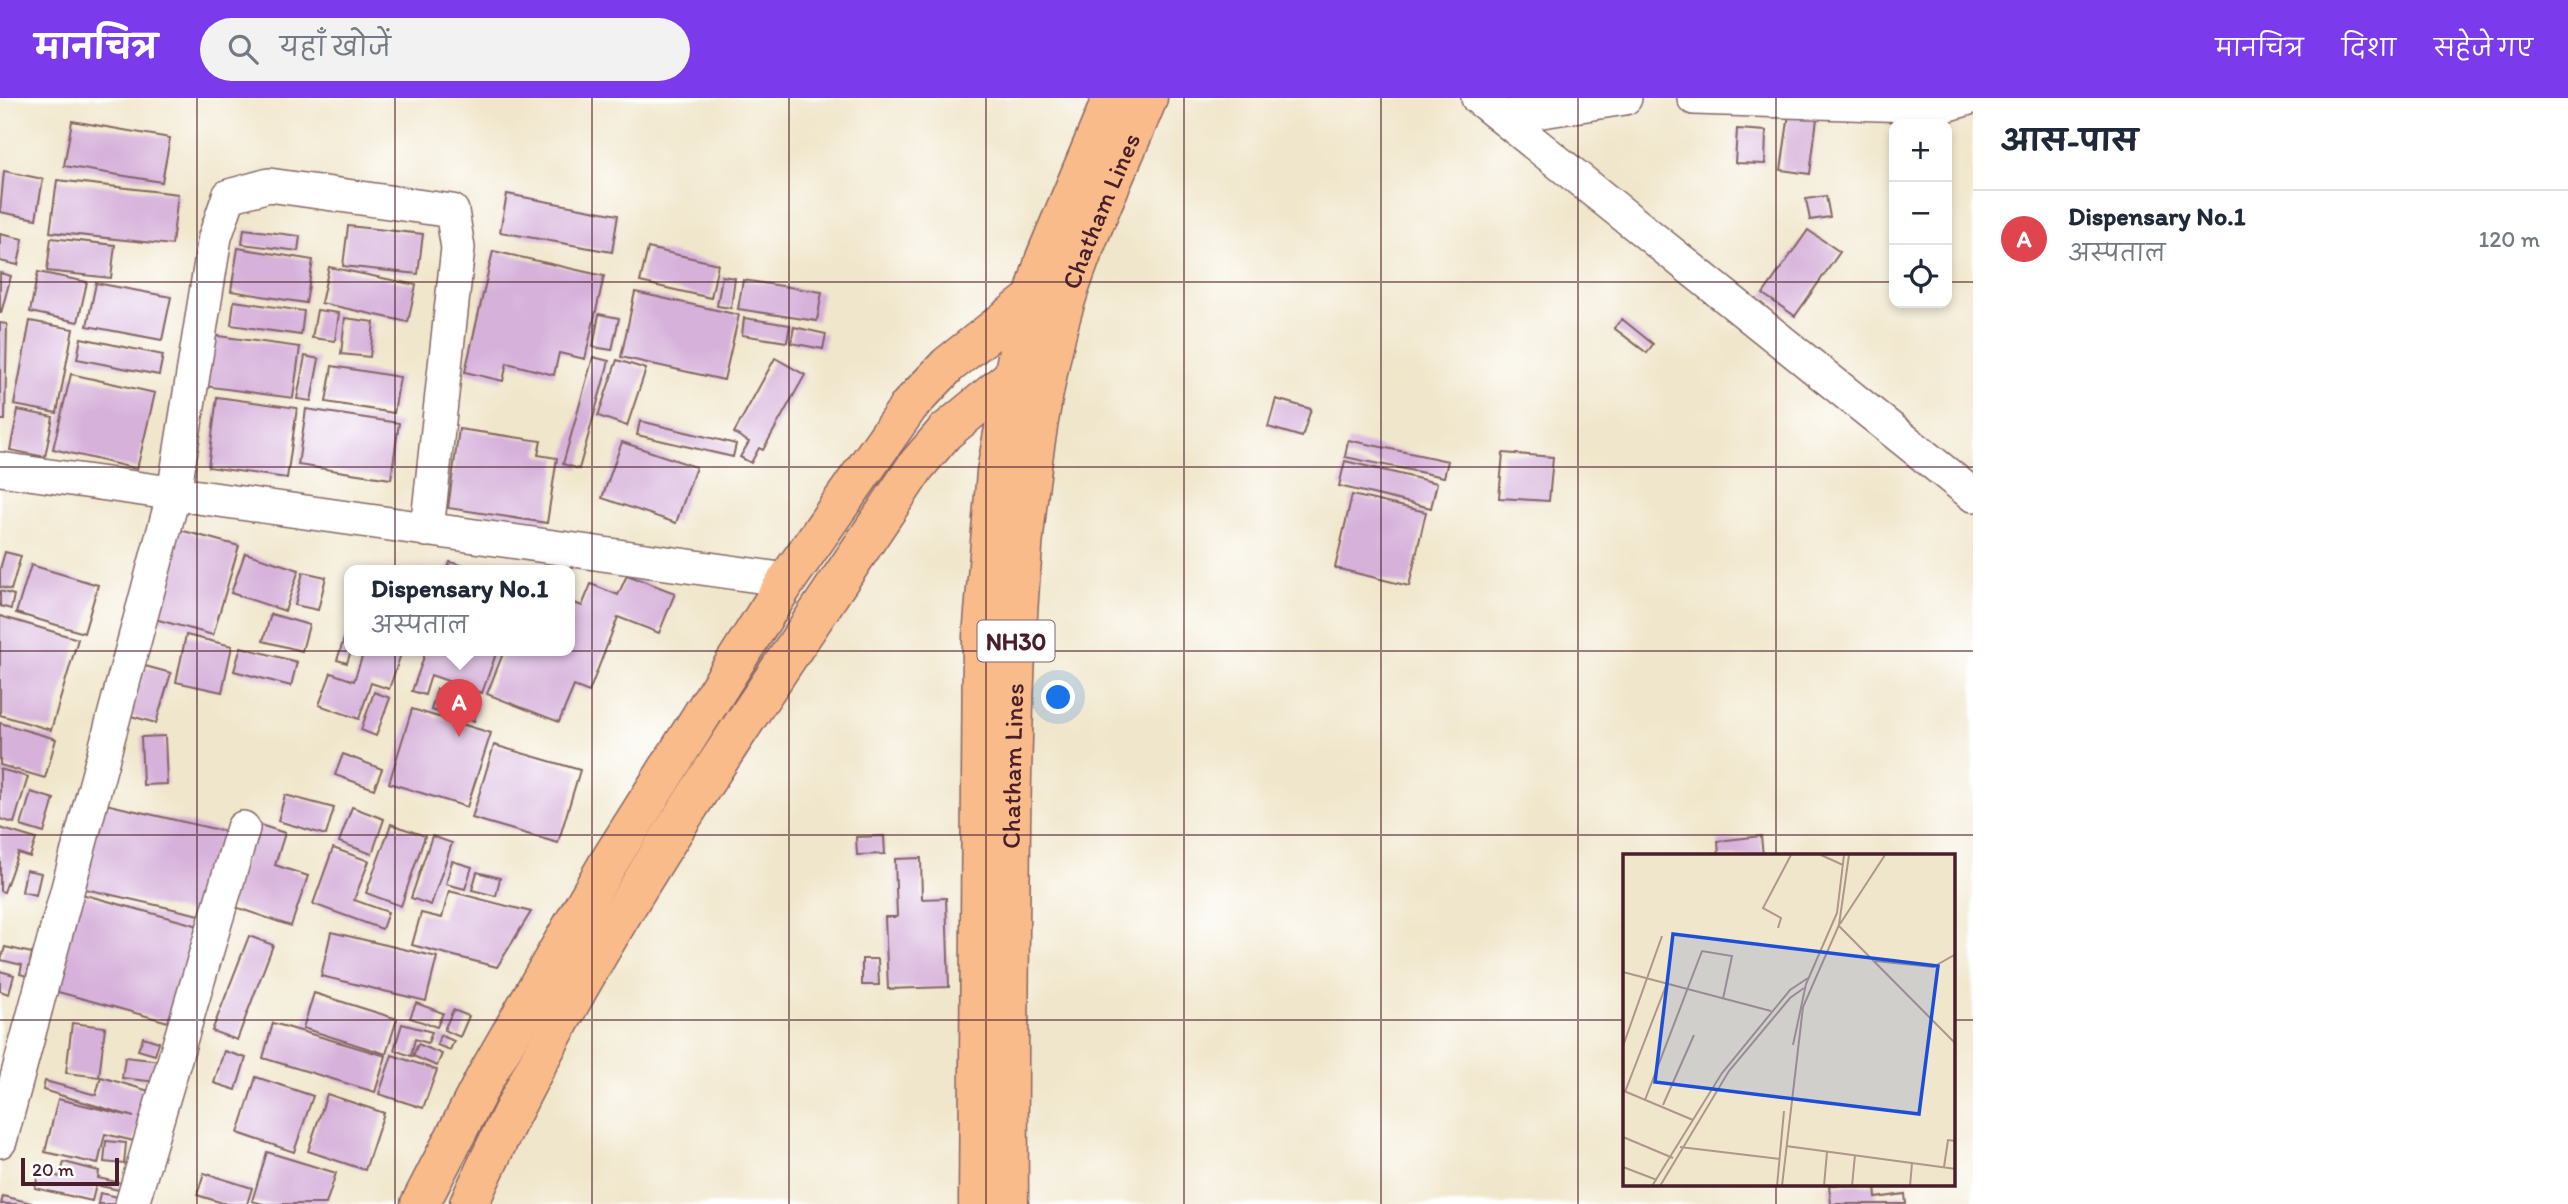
<!DOCTYPE html>
<html lang="hi">
<head>
<meta charset="utf-8">
<style>
  :root { --surface:#fff; --page:#f2f2f3; --text:#1f2937; --muted:#747a83; --line:#e0e1e3; --accent:#7c3aed }
  body { margin:0; font-family:Itim,"Playpen Sans Deva",sans-serif; background:var(--page); color:var(--text) }
  .controls { position:absolute; right:21px; top:21px; display:grid; overflow:hidden; border-radius:14px; box-shadow:0 4px 10px #0003 }
  .controls button { width:63px; height:63px; display:grid; place-items:center; padding:0; border:0; border-bottom:2px solid var(--line); background:var(--surface); color:var(--text); font:35px sans-serif }
  .scale { position:absolute; left:21px; bottom:18px; width:98px; box-sizing:border-box; padding-left:7px; border:4px solid #4a1f2b; border-top:0; font-size:19px; line-height:24px; white-space:nowrap; color:#4a1f2b; -webkit-text-stroke:5px #fff; paint-order:stroke }
  .you { position:absolute; left:1059px; top:600px; width:24px; height:24px; margin:-18px; border:5px solid #fff; border-radius:50%; background:#1a73e8; box-shadow:0 0 0 10px #1a73e833 }
  .badge { display:grid; place-items:center; width:46px; height:46px; border-radius:50%; background:var(--accent); color:#fff; font-size:23px; font-weight:700 }
  .pin { position:absolute; translate:-50% -58px; filter:drop-shadow(0 2px 4px #0008) }
  .pin::after { content:''; position:absolute; top:37px; width:24px; height:21px; background:inherit; clip-path:polygon(0 0,100% 0,50% 100%) }
  .popup { position:absolute; left:344px; top:467px; width:231px; height:91px; box-sizing:border-box; display:grid; place-content:center; border-radius:14px; background:var(--surface); filter:drop-shadow(0 2px 5px #0005); font-size:23px; white-space:nowrap; color:var(--muted) }
  .popup b { font-size:26px; color:var(--text) }
  .popup::after { content:''; position:absolute; left:50%; top:100%; margin-left:-14px; border:14px solid transparent; border-top-color:var(--surface) }
  .list { margin:0; padding:0; list-style:none }
  h2 { display:flex; justify-content:space-between; align-items:center; height:91px; margin:0; padding:0 28px; font-size:30px }
  h2 small { font-size:23px; font-weight:400; color:var(--muted) }
  .list li { display:grid; grid-template-columns:46px 1fr auto; gap:21px; align-items:center; box-sizing:border-box; height:98px; padding:0 28px; border-top:2px solid var(--line) }
  .list b { display:block; font-size:26px; white-space:nowrap }
  .list p { margin:0; font-size:23px; white-space:nowrap; color:var(--muted) }
  .list em { font-size:23px; font-style:normal; color:var(--muted) }
  .icon { flex:none; width:38px; height:38px; fill:none; stroke:currentColor; stroke-width:2; stroke-linecap:round; stroke-linejoin:round }
  .map { position:relative; flex:none; width:1973px; height:1106px; overflow:hidden }
  header { display:flex; align-items:center; gap:42px; box-sizing:border-box; height:98px; padding:0 35px; background:var(--accent); color:#fff }
  header strong { font-size:33px }
  nav { display:flex; gap:38px; margin-inline-start:auto; font-size:24px }
  .search { width:490px; height:63px; background:var(--page); display:flex; align-items:center; gap:18px; box-sizing:border-box; padding:0 24px; border-radius:38px; color:var(--muted); font-size:26px }
  main { display:flex }
  aside { flex:1; background:var(--surface) }
  .map>svg:first-child { display:block }
  .building { fill:#d6b1da }
  .lines { fill:none; stroke-linecap:round; stroke-linejoin:round }
  .minor-casing { stroke:#846563; stroke-width:36 }
  .major-casing { stroke:#846563; stroke-width:41 }
  .highway-casing { stroke:#846563; stroke-width:41 }
  .minor { stroke:#fff; stroke-width:33 }
  .major { stroke:#fabb8b; stroke-width:38 }
  .highway { stroke:#fabb8b; stroke-width:38 }
  .grid { fill:none; stroke:#4a1f2b; stroke-width:2; stroke-opacity:0.55 }
  .labels { text-anchor:middle; dominant-baseline:central; stroke-width:6; stroke-linejoin:round; paint-order:stroke }
  .shield { fill:#fff; stroke:#80626b; stroke-width:2 }
  .shield-label { font-size:24px; font-weight:bold; fill:#4a1f2b }
  .street-label { font-size:26px; fill:#4a1f2b; stroke:#fff }
  .inset-road { fill:none; stroke:#ae968b; stroke-width:2 }
  .view { fill:#1d4ed8; fill-opacity:0.15; stroke:#1d4ed8; stroke-width:3.5 }
  .inset-edge { fill:none; stroke:#4a1f2b; stroke-width:3.5 }
</style>
</head>
<body>
<header>
<strong>मानचित्र</strong>
<div class="search"><svg class="icon" aria-label="search" viewBox="0 0 24 24"><circle cx="10" cy="10" r="6"/><path d="M15 15l6 6"/></svg>यहाँ खोजें</div>
<nav><a>मानचित्र</a><a>दिशा</a><a>सहेजे गए</a></nav>
</header>
<main>
<div class="map">
<svg width="1973" height="1106" viewBox="0 0 1973 1106">
  <rect width="100%" height="100%" fill="#fff"/>
  <filter id="ink" filterUnits="userSpaceOnUse"><feTurbulence type="fractalNoise" baseFrequency=".0143" numOctaves="2"/><feDisplacementMap in="SourceGraphic" scale="14" xChannelSelector="R" yChannelSelector="G"/><feConvolveMatrix kernelMatrix="1 2 1 2 8 2 1 2 1" color-interpolation-filters="sRGB"/></filter>
  <filter id="wash" filterUnits="userSpaceOnUse"><feTurbulence type="fractalNoise" baseFrequency=".00686" numOctaves="4" result="noise"/><feDisplacementMap in="SourceGraphic" scale="28" xChannelSelector="R" yChannelSelector="G"/><feGaussianBlur stdDeviation="1.57" result="paint"/><feColorMatrix in="noise" values="0 0 0 0 0 0 0 0 0 0 0 0 0 0 0 0 0 1.4 0 .05"/><feComposite in="paint" operator="in"/></filter>
  <g filter="url(#wash)">
    <rect width="100%" height="100%" fill="#f0e6cb"/>
    <g id="blocks">
      <g class="building">
        <polygon points="1789,16 1817,20 1810,76 1781,72"/>
        <polygon points="72,23 170,40 162,84 64,68"/>
        <polygon points="1737,31 1766,33 1765,66 1735,65"/>
        <polygon points="4,73 43,81 36,121 0,114"/>
        <polygon points="57,82 178,96 172,147 50,134"/>
        <polygon points="507,96 618,117 612,154 500,134"/>
        <polygon points="1826,98 1830,119 1810,122 1806,101"/>
        <polygon points="348,128 423,136 418,176 343,168"/>
        <polygon points="244,131 300,138 298,153 242,146"/>
        <polygon points="1808,132 1840,154 1795,218 1763,196"/>
        <polygon points="0,136 23,141 18,167 0,163"/>
        <polygon points="51,140 115,147 111,180 47,173"/>
        <polygon points="238,150 313,162 306,205 231,193"/>
        <polygon points="648,150 718,166 711,200 640,184"/>
        <polygon points="493,153 604,178 585,261 559,255 554,277 507,265 503,283 465,274"/>
        <polygon points="329,169 416,187 408,224 321,205"/>
        <polygon points="38,174 87,184 78,224 30,214"/>
        <polygon points="0,175 11,178 1,215 0,215"/>
        <polygon points="722,178 735,180 731,210 717,208"/>
        <polygon points="743,182 822,194 817,223 738,211"/>
        <polygon points="96,185 171,199 162,242 87,228"/>
        <polygon points="635,194 739,217 724,282 621,259"/>
        <polygon points="234,203 304,213 301,237 231,227"/>
        <polygon points="317,212 339,215 335,243 312,240"/>
        <polygon points="599,216 619,220 612,252 593,249"/>
        <polygon points="345,220 374,224 370,259 341,256"/>
        <polygon points="744,220 790,227 787,244 742,237"/>
        <polygon points="1622,221 1653,246 1647,255 1614,230"/>
        <polygon points="30,223 73,231 57,315 14,307"/>
        <polygon points="0,225 7,226 5,322 0,322"/>
        <polygon points="794,229 826,236 823,251 791,245"/>
        <polygon points="211,237 300,249 293,300 204,288"/>
        <polygon points="81,240 163,257 159,277 77,261"/>
        <polygon points="305,258 319,261 311,303 297,301"/>
        <polygon points="593,259 609,263 579,371 563,366"/>
        <polygon points="775,260 805,277 763,352 759,350 751,365 740,359 749,344 734,335"/>
        <polygon points="617,262 646,271 627,328 598,318"/>
        <polygon points="332,268 400,279 394,315 326,304"/>
        <polygon points="71,276 155,295 137,371 53,351"/>
        <polygon points="217,299 297,310 287,380 208,369"/>
        <polygon points="1276,301 1311,311 1302,339 1268,329"/>
        <polygon points="306,311 399,325 391,381 298,367"/>
        <polygon points="18,312 53,319 45,359 10,352"/>
        <polygon points="640,323 736,346 733,359 637,337"/>
        <polygon points="459,331 541,343 538,357 557,360 547,425 448,410"/>
        <polygon points="1348,342 1448,363 1444,379 1345,359"/>
        <polygon points="622,344 696,369 676,425 602,400"/>
        <polygon points="1503,355 1553,359 1549,403 1499,400"/>
        <polygon points="1345,363 1437,385 1431,410 1339,388"/>
        <polygon points="1352,397 1426,414 1409,488 1335,470"/>
        <polygon points="180,432 239,448 213,537 155,521"/>
        <polygon points="5,454 21,458 11,492 0,489 0,471"/>
        <polygon points="245,455 299,472 285,513 231,495"/>
        <polygon points="450,464 479,472 479,473 447,473"/>
        <polygon points="31,467 98,487 84,535 16,515"/>
        <polygon points="303,474 326,479 318,512 295,507"/>
        <polygon points="627,477 675,495 659,535 618,519 589,594 574,588 559,624 487,596 504,553 569,553 569,503 582,508 591,486 618,497"/>
        <polygon points="0,493 14,497 11,511 0,508"/>
        <polygon points="271,516 309,527 302,553 263,543"/>
        <polygon points="0,518 78,541 51,632 0,617"/>
        <polygon points="348,529 351,553 347,565 337,562"/>
        <polygon points="186,537 232,548 222,594 176,584"/>
        <polygon points="241,549 297,564 291,588 234,573"/>
        <polygon points="364,553 402,553 389,591 371,585 359,621 319,607 331,575 354,583"/>
        <polygon points="426,553 497,553 482,595 431,577 425,597 412,593"/>
        <polygon points="145,568 171,575 156,625 131,618"/>
        <polygon points="437,591 480,602 474,623 431,612"/>
        <polygon points="374,594 390,600 376,638 361,632"/>
        <polygon points="412,611 491,635 467,709 389,685"/>
        <polygon points="0,625 56,641 45,680 0,667"/>
        <polygon points="165,638 167,686 143,687 141,639"/>
        <polygon points="494,647 580,672 558,745 472,720"/>
        <polygon points="343,656 382,671 374,691 335,677"/>
        <polygon points="0,671 28,679 14,725 0,721"/>
        <polygon points="31,694 54,701 44,735 21,728"/>
        <polygon points="285,697 334,710 326,737 278,723"/>
        <polygon points="101,705 232,735 213,820 81,790"/>
        <polygon points="352,709 384,721 372,756 339,744"/>
        <polygon points="257,726 285,735 275,767 308,778 291,828 229,807"/>
        <polygon points="391,726 425,738 401,808 366,795"/>
        <polygon points="0,730 36,741 30,759 18,755 4,794 0,793"/>
        <polygon points="432,738 452,745 431,807 411,800"/>
        <polygon points="884,738 885,756 857,757 856,739"/>
        <polygon points="1761,738 1763,758 1719,758 1718,743"/>
        <polygon points="333,750 369,763 354,802 388,814 382,831 313,806"/>
        <polygon points="921,760 922,801 946,800 949,889 888,891 885,819 897,819 895,761"/>
        <polygon points="452,763 472,769 465,791 446,786"/>
        <polygon points="26,772 41,775 36,797 22,794"/>
        <polygon points="477,774 500,780 496,798 472,792"/>
        <polygon points="449,793 531,814 497,869 412,847 421,815 442,820"/>
        <polygon points="78,795 199,828 172,925 51,892"/>
        <polygon points="331,834 437,859 426,903 321,878"/>
        <polygon points="249,838 273,847 237,942 212,933"/>
        <polygon points="5,849 32,855 27,878 20,876 22,867 1,862"/>
        <polygon points="862,861 878,861 879,887 862,887"/>
        <polygon points="0,873 14,877 9,896 0,893"/>
        <polygon points="314,895 397,921 386,956 303,930"/>
        <polygon points="416,905 443,915 437,929 410,920"/>
        <polygon points="453,912 469,918 460,939 444,932"/>
        <polygon points="72,925 105,929 99,979 66,975"/>
        <polygon points="273,925 386,958 375,994 263,960"/>
        <polygon points="402,926 432,934 428,945 415,941 411,958 394,952"/>
        <polygon points="440,937 454,943 450,952 437,947"/>
        <polygon points="143,939 159,944 155,957 138,952"/>
        <polygon points="418,946 442,956 437,968 413,958"/>
        <polygon points="224,953 246,960 236,992 214,985"/>
        <polygon points="392,957 437,972 423,1010 379,996"/>
        <polygon points="125,959 160,963 157,984 122,980"/>
        <polygon points="101,979 156,995 148,1022 140,1020 134,1043 105,1036 98,1066 45,1054 58,1001 134,1019 43,992 45,983 96,997"/>
        <polygon points="256,979 313,998 294,1054 238,1035"/>
        <polygon points="327,996 384,1015 365,1072 308,1053"/>
        <polygon points="106,1043 126,1045 124,1066 104,1064"/>
        <polygon points="267,1054 336,1075 326,1106 263,1106 252,1103"/>
        <polygon points="64,1064 99,1073 98,1080 121,1085 119,1092 96,1087 92,1103 35,1090 39,1073 60,1079"/>
        <polygon points="204,1075 252,1090 247,1106 226,1106 197,1097"/>
        <polygon points="1829,1087 1875,1087 1876,1100 1905,1096 1906,1106 1831,1106"/>
        <polygon points="100,1095 118,1099 117,1106 98,1106"/>
        <polygon points="3,1098 32,1105 32,1106 1,1106"/>
      </g>
    </g>
  </g>
  <g filter="url(#ink)">
    <use href="#blocks" fill-opacity="0" stroke="#846563" stroke-width="2"/>
    <g class="lines">
      <g class="minor-casing">
        <g id="minor">
          <polyline points="1478,0 1973,397"/>
          <polyline points="1694,0 1943,8 1969,0"/>
          <polyline points="1503,19 1625,0"/>
          <polyline points="0,371 787,482"/>
          <polyline points="0,1043 174,395 215,139 229,98 269,87 452,113 458,150 427,432"/>
          <polyline points="132,1106 243,730"/>
        </g>
      </g>
      <g class="major-casing">
        <g id="major">
          <polyline points="420,1106 485,980 607,767 787,482 909,308 948,267 1033,200"/>
          <path d="M469 1106C586 842 757 608 916 368L945 334 1013 278"/>
        </g>
      </g>
      <g class="highway-casing">
        <g id="highway">
          <polyline points="978,1106 982,538 996,374 1019,247 1045,160 1112,0"/>
          <path id="s1" d="M1009 1106C1008 980 1010 853 1011 727 1014 563 1018 398 1056 238 1074 161 1118 74 1148 0"/>
        </g>
      </g>
      <use href="#minor" class="minor"/>
      <use href="#major" class="major"/>
      <use href="#highway" class="highway"/>
    </g>
  </g>
  <path class="grid" d="M197 0V1106M395 0V1106M592 0V1106M789 0V1106M986 0V1106M1184 0V1106M1381 0V1106M1578 0V1106M1776 0V758M0 184H1894M1947 184H1973M0 369H1973M0 553H1973M0 737H1973M0 922H1625M1954 922H1973M1776 1087V1106"/>
  <g class="labels">
    <rect class="shield" x="977.5" y="522.5" width="77" height="41" rx="5"/>
    <g class="shield-label">
      <text x="1016" y="543">NH30</text>
    </g>
    <g class="street-label">
      <text stroke="none"><textPath href="#s1" startOffset="1004">Chatham Lines</textPath></text>
      <text stroke="none"><textPath href="#s1" startOffset="438">Chatham Lines</textPath></text>
    </g>
  </g>
  <g transform="translate(1623 756)">
    <rect width="332" height="332" fill="#f0e6cb"/>
    <path class="inset-road" d="M198 1 220 11M217 70 262 1M215 71 333 190M155 74 158 64 140 54 168 1M252 107 310 113 333 100M0 118 148 157M170 191 183 130 214 59 221 1M0 192 39 82M1 237 70 266M2 238 44 129M22 246 79 97 109 102 100 145M40 251 71 181M0 283 50 304M163 292 333 315M57 293 157 305M0 313 34 326M321 313 325 286 333 287M29 332 99 219 167 136 185 124M37 332 106 217 167 144 181 134M154 332 161 257M159 332 180 153 216 71 226 1M201 332 204 298M229 332 232 301M287 332 289 309"/>
    <path class="view" d="M50 80 315 112 296 260 32 228Z"/>
    <rect width="332" height="332" class="inset-edge"/>
  </g>
</svg>
<div class="controls">
<button>+</button>
<button>−</button>
<button><svg class="icon" aria-label="locate" viewBox="0 0 24 24"><circle cx="12" cy="12" r="6"/><path d="M12 2v4M12 18v4M2 12h4M18 12h4"/></svg></button>
</div>
<div class="scale">20 m</div>
<div class="you"></div>
<div class="pin badge" style="left:459px;top:639px;background:#e0444e">A</div>
<div class="popup"><b>Dispensary No.1</b>अस्पताल</div>
</div>
<aside>
<h2>आस-पास<small></small></h2>
<ul class="list">
<li><span class="badge" style="background:#e0444e">A</span><div><b>Dispensary No.1</b><p>अस्पताल</p></div><em>120 m</em></li>
</ul>
</aside>
</main>
</body>
</html>
